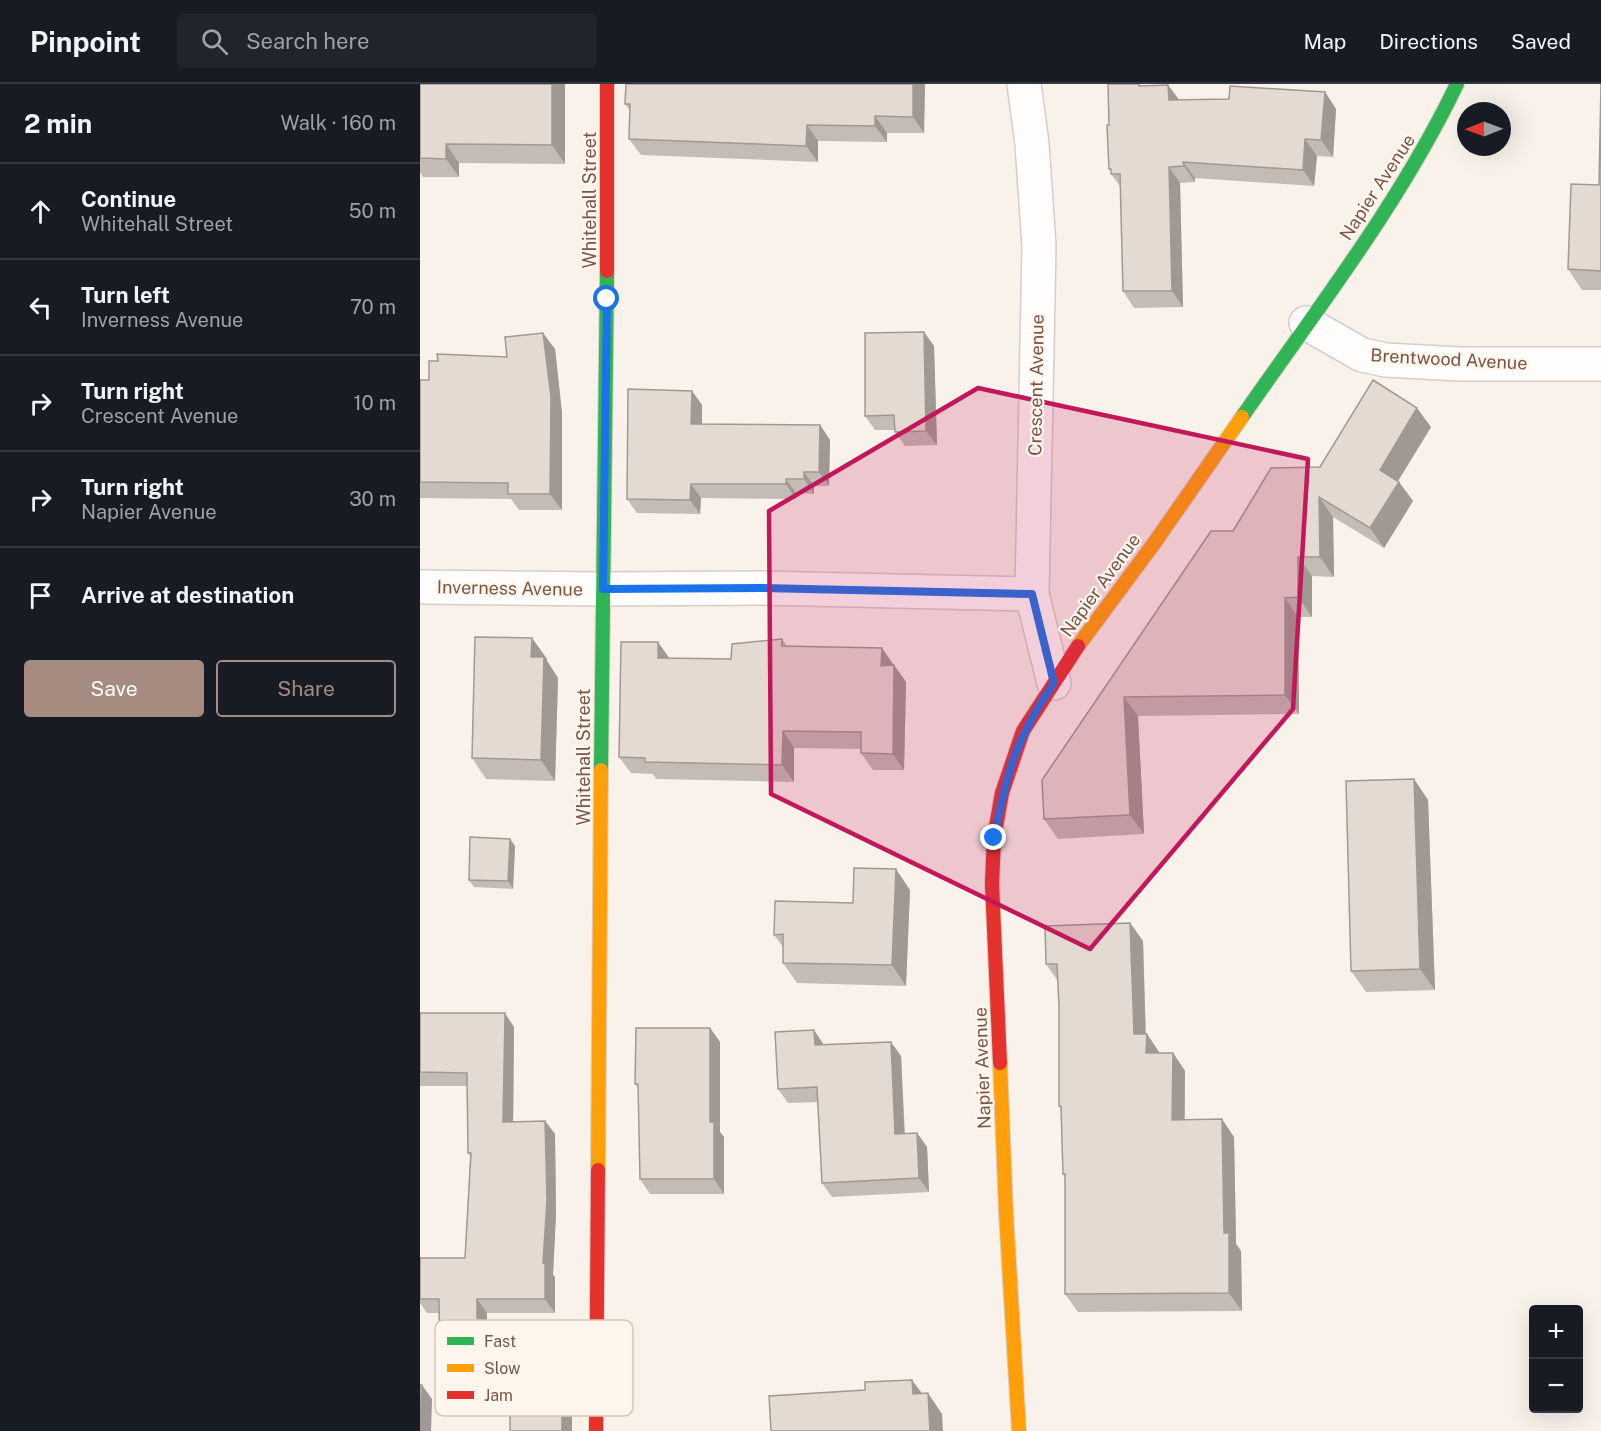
<!DOCTYPE html>
<html lang="en">
<head>
<meta charset="utf-8">
<style>
  :root { --surface:#171b24; --page:#20242c; --text:#f1f3f6; --muted:#9ea1a6; --line:#363941; --accent:#a68c80 }
  body { margin:0; font-family:"Public Sans",sans-serif; background:var(--page); color:var(--text) }
  .controls { position:absolute; right:18px; bottom:18px; display:grid; overflow:hidden; border-radius:6px; box-shadow:0 6px 24px #0002 }
  .controls button { width:54px; height:54px; display:grid; place-items:center; padding:0; border:0; border-bottom:2px solid var(--line); background:var(--surface); color:var(--text); font:30px sans-serif }
  .compass { position:absolute; left:1037px; top:18px; width:54px; height:54px; border-radius:50%; background:var(--surface); box-shadow:0 6px 24px #0002; rotate:269deg }
  .stop { position:absolute; width:18px; height:18px; margin:-14px; border:4px solid #1a73e8; border-radius:50%; background:#fff }
  .stop.end { background:#1a73e8; border-color:#fff; box-shadow:0 2px 6px #0008 }
  .list { margin:0; padding:0; list-style:none }
  h2 { display:flex; justify-content:space-between; align-items:center; height:78px; margin:0; padding:0 24px; font-size:26px }
  h2 small { font-size:20px; font-weight:400; color:var(--muted) }
  .list li { display:grid; grid-template-columns:39px 1fr auto; gap:18px; align-items:center; box-sizing:border-box; height:96px; padding:0 24px; border-top:2px solid var(--line) }
  .list b { display:block; font-size:22px; white-space:nowrap }
  .list p { margin:0; font-size:20px; white-space:nowrap; color:var(--muted) }
  .list em { font-size:20px; font-style:normal; color:var(--muted) }
  .actions { display:flex; gap:12px; padding:18px 24px }
  .actions a { flex:1; padding:14px 0; border:2px solid var(--accent); border-radius:6px; text-align:center; font-size:21px; color:var(--accent) }
  .actions .main { background:var(--accent); color:#fff }
  .icon { flex:none; width:33px; height:33px; fill:none; stroke:currentColor; stroke-width:2; stroke-linecap:round; stroke-linejoin:round }
  .map { position:relative; flex:none; width:1181px; height:1347px; overflow:hidden }
  header { display:flex; align-items:center; gap:36px; box-sizing:border-box; height:84px; padding:0 30px; background:var(--surface); border-bottom:2px solid var(--line) }
  header strong { font-size:28px }
  nav { display:flex; gap:33px; margin-inline-start:auto; font-size:21px }
  .search { width:420px; height:54px; background:var(--page); display:flex; align-items:center; gap:15px; box-sizing:border-box; padding:0 21px; border-radius:6px; color:var(--muted); font-size:22px }
  main { display:flex }
  aside { flex:1; background:var(--surface) }
  .map>svg:first-child { display:block }
  .lines { fill:none; stroke-linecap:round; stroke-linejoin:round }
  .street-casing { stroke:#d7cdc8; stroke-width:36 }
  .fast-casing { stroke:#d9cec8; stroke-width:16 }
  .slow-casing { stroke:#d9cec8; stroke-width:16 }
  .jam-casing { stroke:#d9cec8; stroke-width:16 }
  .street { stroke:#fefdfc; stroke-width:33 }
  .fast { stroke:#30b455; stroke-width:14 }
  .slow { stroke:#ff9f0a; stroke-width:14 }
  .jam { stroke:#e5322d; stroke-width:14 }
  .wall { fill:#c5bbb5 }
  .shaded-wall { fill:#a09993 }
  .building { fill:#e5dad2; stroke:#a09993; stroke-width:1.5 }
  .route { stroke:#1a73e8; stroke-width:8 }
  .marked { fill:#c2185b; fill-opacity:0.2; stroke:#c2185b; stroke-width:4.5; stroke-linejoin:round }
  .labels { text-anchor:middle; dominant-baseline:central; stroke-width:4.5; stroke-linejoin:round; paint-order:stroke }
  .street-label { font-size:18px; fill:#7a5547; stroke:#fff6ed }
  .key { fill:#fff6ed; stroke:#d7c6bb; stroke-width:1.5 }
  .key-label { font-size:16px; fill:#7a5547 }
</style>
</head>
<body>
<header>
<strong>Pinpoint</strong>
<div class="search"><svg class="icon" aria-label="search" viewBox="0 0 24 24"><circle cx="10" cy="10" r="6"/><path d="M15 15l6 6"/></svg>Search here</div>
<nav><a>Map</a><a>Directions</a><a>Saved</a></nav>
</header>
<main>
<aside>
<h2>2 min<small>Walk · 160 m</small></h2>
<ul class="list">
<li><svg class="icon" aria-label="ahead" viewBox="0 0 24 24"><path d="M12 20V5M6 11l6-6 6 6"/></svg><div><b>Continue</b><p>Whitehall Street</p></div><em>50 m</em></li>
<li><svg class="icon" aria-label="left" viewBox="0 0 24 24"><path d="M17 20v-9H6M10 6l-5 5 5 5"/></svg><div><b>Turn left</b><p>Inverness Avenue</p></div><em>70 m</em></li>
<li><svg class="icon" aria-label="right" viewBox="0 0 24 24"><path d="M7 20v-9h11M14 6l5 5-5 5"/></svg><div><b>Turn right</b><p>Crescent Avenue</p></div><em>10 m</em></li>
<li><svg class="icon" aria-label="right" viewBox="0 0 24 24"><path d="M7 20v-9h11M14 6l5 5-5 5"/></svg><div><b>Turn right</b><p>Napier Avenue</p></div><em>30 m</em></li>
<li><svg class="icon" aria-label="arrive" viewBox="0 0 24 24"><path d="M6 21V4h12l-3 4 3 4H6"/></svg><div><b>Arrive at destination</b></div></li>
</ul>
<div class="actions"><a class="main">Save</a><a>Share</a></div>
</aside>
<div class="map">
<svg width="1181" height="1347" viewBox="0 0 1181 1347">
  <rect width="100%" height="100%" fill="#f8f2eb"/>
  <g class="lines">
    <g class="street-casing">
      <g id="street">
        <polyline points="604,0 612,60 619,162 612,510 634,599"/>
        <polyline points="886,239 942,271 966,276 1040,280 1181,280"/>
        <polyline points="0,503 182,505 341,504 612,510"/>
      </g>
    </g>
    <g class="fast-casing">
      <g id="fast">
        <path d="M822 333C897 225 980 119 1037 0"/>
        <polyline points="181,686 187,187"/>
      </g>
    </g>
    <g class="slow-casing">
      <g id="slow">
        <polyline points="658,562 735,458 822,333"/>
        <polyline points="580,979 586,1129 599,1347"/>
        <polyline points="178,1086 181,686"/>
      </g>
    </g>
    <g class="jam-casing">
      <g id="jam">
        <polyline points="187,0 187,187"/>
        <polyline points="580,979 572,800 574,754 582,709 603,647 658,562"/>
        <polyline points="176,1347 178,1086"/>
      </g>
    </g>
    <use href="#street" class="street"/>
    <use href="#fast" class="fast"/>
    <use href="#slow" class="slow"/>
    <use href="#jam" class="jam"/>
  </g>
  <g class="wall">
    <polygon points="0,0 145,0 145,80 39,79 39,93 3,93 0,88"/>
    <polygon points="206,0 505,0 504,49 467,49 467,58 398,57 398,78 221,71 209,55 210,27 205,20"/>
    <polygon points="1181,0 1181,206 1162,206 1148,185 1179,101"/>
    <polygon points="730,1 748,1 758,15 809,15 905,8 916,25 913,73 897,72 894,102 775,94 775,98 760,99 763,223 714,224 703,207 700,102 691,90 691,87 689,85 689,41"/>
    <polygon points="504,248 514,262 517,361 485,362 475,348 475,346 455,346 445,332"/>
    <polygon points="135,265 142,329 142,426 99,426 91,415 0,414 0,296 9,296 87,273"/>
    <polygon points="272,307 282,321 282,340 400,341 410,356 409,402 394,402 394,410 376,409 376,415 281,414 280,430 217,429 207,415"/>
    <polygon points="1011,343 978,397 993,417 964,464 913,433 914,493 892,492 892,533 878,533 879,630 718,632 724,750 638,755 624,735 813,447"/>
    <polygon points="112,554 127,575 127,577 138,594 135,697 66,695 52,674"/>
    <polygon points="362,555 367,562 462,564 486,598 484,686 453,686 441,669 441,665 374,664 374,698 236,695 233,690 211,689 199,673 249,574 311,575"/>
    <polygon points="994,695 1008,716 1015,906 946,908 931,887"/>
    <polygon points="90,755 95,762 93,805 54,803 49,796"/>
    <polygon points="490,806 486,902 377,899 363,879 363,863 354,851 433,819"/>
    <polygon points="710,839 723,857 726,950 727,950 739,969 753,969 765,987 765,1036 814,1053 816,1160 821,1167 822,1227 658,1228 645,1210 645,1093 643,1090 641,1026 639,1022 639,921 638,897 626,880"/>
    <polygon points="0,929 94,943 93,1037 125,1037 135,1050 136,1130 133,1191 135,1193 135,1229 67,1229 67,1295 30,1295 20,1281 19,1229 7,1229 0,1219 0,1174 45,1174 50,1072 48,1069 47,1002 0,1002"/>
    <polygon points="290,944 300,958 300,1048 304,1053 304,1110 230,1110 220,1095 218,1004 215,1000"/>
    <polygon points="404,961 481,972 485,1049 497,1049 507,1063 509,1108 412,1113 402,1099 398,1018 368,1019 358,1005"/>
  </g>
  <g class="shaded-wall">
    <polygon points="132,0 145,0 145,80 132,61"/>
    <polygon points="493,0 505,0 504,49 493,33"/>
    <polygon points="748,1 760,17 749,16"/>
    <polygon points="905,8 916,25 913,73 901,56"/>
    <polygon points="455,32 467,49 467,58 455,42"/>
    <polygon points="387,41 398,57 398,78 386,62"/>
    <polygon points="885,55 897,72 894,102 883,86"/>
    <polygon points="26,60 39,79 39,93 26,75"/>
    <polygon points="763,78 775,94 775,98 764,82"/>
    <polygon points="749,83 760,99 763,223 752,207"/>
    <polygon points="504,248 514,262 517,361 506,347"/>
    <polygon points="123,249 135,265 142,329 142,426 130,410"/>
    <polygon points="272,307 282,321 282,354 271,340"/>
    <polygon points="997,324 1011,343 973,405 960,386"/>
    <polygon points="400,341 410,356 409,402 399,388"/>
    <polygon points="384,388 394,402 394,410 384,395"/>
    <polygon points="366,395 376,409 376,415 366,400"/>
    <polygon points="979,398 993,417 964,464 950,444"/>
    <polygon points="271,400 281,414 280,430 270,416"/>
    <polygon points="899,413 913,433 914,493 900,473"/>
    <polygon points="878,473 892,492 892,533 878,513"/>
    <polygon points="865,514 878,533 879,630 865,611"/>
    <polygon points="112,554 127,575 127,577 138,594 135,697 121,676 111,573"/>
    <polygon points="238,558 250,575 238,574"/>
    <polygon points="462,564 473,581 473,598 461,582"/>
    <polygon points="474,581 486,598 484,686 473,670"/>
    <polygon points="704,613 718,632 724,750 710,731"/>
    <polygon points="363,647 374,664 374,698 362,681"/>
    <polygon points="994,695 1008,716 1015,906 1000,885"/>
    <polygon points="90,755 95,762 93,805 88,797"/>
    <polygon points="476,785 490,806 486,902 472,881"/>
    <polygon points="710,839 723,857 726,968 714,950"/>
    <polygon points="85,929 94,943 93,1051 83,1038"/>
    <polygon points="290,944 300,958 300,1048 304,1053 304,1110 294,1095 290,1038"/>
    <polygon points="394,946 404,961 395,961"/>
    <polygon points="727,950 739,968 739,987 726,969"/>
    <polygon points="471,958 481,972 485,1064 475,1050"/>
    <polygon points="753,969 765,987 764,1054 752,1036"/>
    <polygon points="802,1035 814,1053 816,1160 821,1167 822,1227 809,1209 804,1149"/>
    <polygon points="125,1037 135,1050 136,1130 133,1191 135,1193 135,1229 125,1215 123,1179"/>
    <polygon points="497,1049 507,1063 509,1108 499,1094"/>
    <polygon points="57,1215 67,1229 67,1295 57,1281"/>
    <polygon points="492,1296 507,1316 493,1310"/>
    <polygon points="2,1301 12,1315 11,1347 1,1347"/>
    <polygon points="508,1309 522,1330 523,1347 510,1347"/>
    <polygon points="142,1310 152,1324 152,1347 142,1347"/>
  </g>
  <g class="building">
    <polygon points="0,0 132,0 132,61 26,60 26,75 0,74"/>
    <polygon points="206,0 493,0 493,33 455,32 455,42 387,41 386,62 209,55 210,20 205,20"/>
    <polygon points="688,0 719,0 719,2 748,1 749,16 809,15 810,2 905,8 901,56 885,55 883,86 763,78 764,82 749,83 752,207 703,207 700,90 691,90 691,85 689,85 687,41 689,41"/>
    <polygon points="1181,0 1181,187 1148,185 1151,100 1179,101"/>
    <polygon points="504,248 506,347 475,348 474,331 445,332 445,249"/>
    <polygon points="123,249 131,313 130,410 88,410 88,399 0,398 0,296 9,296 9,277 18,277 17,270 87,273 85,253"/>
    <polygon points="953,296 997,324 960,386 979,398 950,444 899,413 900,473 878,473 878,513 865,514 865,611 704,613 710,731 624,735 622,696 791,447 813,447 851,384 900,383"/>
    <polygon points="208,305 272,307 271,340 400,341 399,388 384,388 384,395 366,395 366,400 271,400 270,416 207,415"/>
    <polygon points="55,553 112,554 111,573 124,573 121,676 52,674"/>
    <polygon points="362,555 362,562 462,564 461,582 474,581 473,670 441,669 441,648 363,647 362,681 225,678 225,674 199,673 201,558 238,558 238,574 311,575 312,560"/>
    <polygon points="994,695 1000,885 931,887 926,697"/>
    <polygon points="50,753 90,755 88,797 49,796"/>
    <polygon points="434,784 476,785 472,881 363,879 363,850 354,851 355,817 433,819"/>
    <polygon points="710,839 714,950 727,950 726,969 753,969 752,1036 802,1035 804,1149 809,1149 809,1209 645,1210 645,1090 643,1090 641,1022 639,1022 639,921 637,880 626,880 625,842"/>
    <polygon points="0,929 85,929 83,1038 125,1037 127,1116 123,1179 125,1179 125,1215 57,1215 57,1281 20,1281 19,1215 0,1215 0,1174 45,1174 51,1069 48,1069 47,989 0,988"/>
    <polygon points="216,944 290,944 290,1038 294,1038 294,1095 220,1095 218,1000 215,1000"/>
    <polygon points="394,946 395,961 471,958 475,1050 497,1049 499,1094 402,1099 397,1003 358,1005 355,948"/>
    <polygon points="492,1296 493,1310 508,1309 510,1347 351,1347 349,1312 445,1306 445,1298"/>
    <polygon points="0,1301 2,1301 1,1347 0,1347"/>
    <rect x="90" y="1310" width="52" height="37"/>
  </g>
  <g class="lines">
    <path class="route" d="M187 215 183 505 341 504 612 510 634 599C596 653 586 691 574 754"/>
  </g>
  <path class="marked" d="M558 304 888 375 873 625 670 865 351 710 349 427Z"/>
  <g class="labels">
    <g class="street-label">
      <text transform="translate(957 103) rotate(-57)">Napier Avenue</text>
      <text transform="translate(169 116) rotate(-90)">Whitehall Street</text>
      <text transform="translate(1029 275) rotate(3)">Brentwood Avenue</text>
      <text transform="translate(616 301) rotate(-89)">Crescent Avenue</text>
      <text transform="translate(680 501) rotate(-54)">Napier Avenue</text>
      <text transform="translate(90 504) rotate(1)">Inverness Avenue</text>
      <text transform="translate(163 673) rotate(-90)">Whitehall Street</text>
      <text transform="translate(562 984) rotate(-92)">Napier Avenue</text>
    </g>
  </g>
  <rect x="15" y="1236" width="198" height="96" rx="9" class="key"/>
  <rect x="27" y="1253" width="27" height="8" fill="#30b455"/>
  <rect x="27" y="1280" width="27" height="8" fill="#ff9f0a"/>
  <rect x="27" y="1307" width="27" height="8" fill="#e5322d"/>
  <g class="key-label">
    <text x="64" y="1263">Fast</text>
    <text x="64" y="1290">Slow</text>
    <text x="64" y="1317">Jam</text>
  </g>
</svg>
<div class="controls">
<button>+</button>
<button>−</button>
</div>
<svg class="compass" viewBox="-18 -18 36 36"><path d="M0-13l5 13h-10z" fill="#e53935"/><path d="M0 13l5-13h-10z" fill="#9ea1a6"/></svg>
<div class="stop" style="left:187px;top:215px"></div>
<div class="stop end" style="left:574px;top:754px"></div>
</div>
</main>
</body>
</html>
